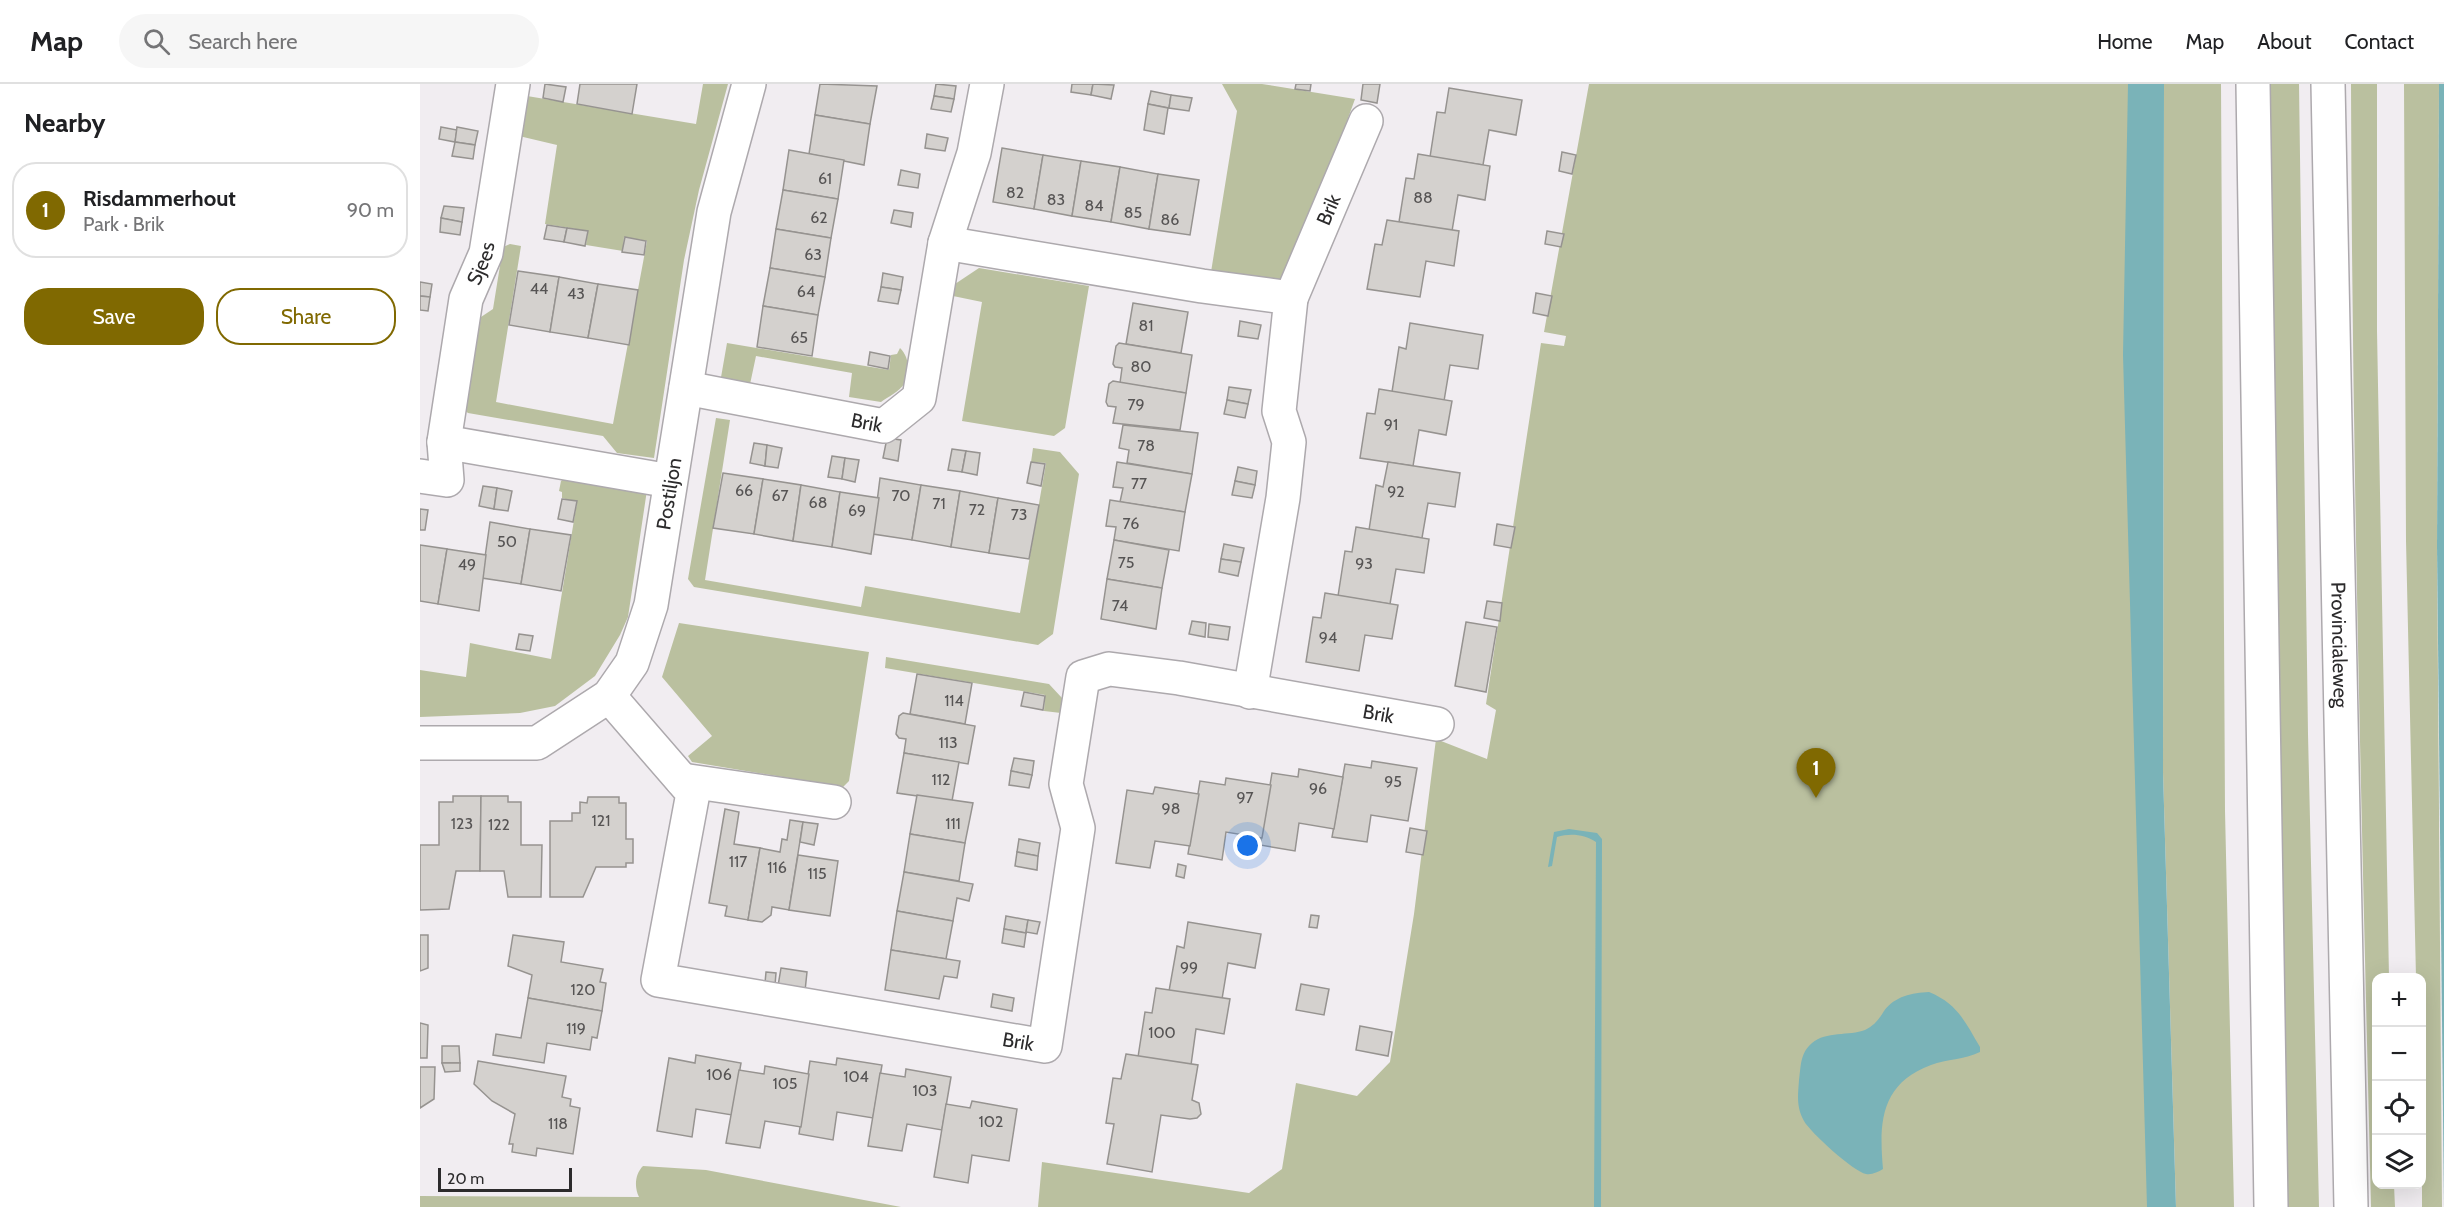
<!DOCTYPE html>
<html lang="en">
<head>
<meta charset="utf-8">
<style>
  :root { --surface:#fff; --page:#f6f6f6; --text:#202124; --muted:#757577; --line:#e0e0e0; --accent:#806901 }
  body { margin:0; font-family:Cabin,sans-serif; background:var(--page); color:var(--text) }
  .controls { position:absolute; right:18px; bottom:18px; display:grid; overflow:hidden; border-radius:12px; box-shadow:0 6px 24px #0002 }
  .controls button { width:54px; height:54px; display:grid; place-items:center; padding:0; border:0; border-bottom:2px solid var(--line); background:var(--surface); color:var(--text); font:30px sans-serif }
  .scale { position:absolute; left:18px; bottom:15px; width:134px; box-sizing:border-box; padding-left:6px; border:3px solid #2c2b2c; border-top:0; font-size:16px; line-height:21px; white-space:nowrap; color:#2c2b2c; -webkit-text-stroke:4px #f1edf1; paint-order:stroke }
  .you { position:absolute; left:828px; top:762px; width:21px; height:21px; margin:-15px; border:4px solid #fff; border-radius:50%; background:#1a73e8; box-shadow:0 0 0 9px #1a73e833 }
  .badge { display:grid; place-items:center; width:39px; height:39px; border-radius:50%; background:var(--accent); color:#fff; font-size:20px; font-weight:700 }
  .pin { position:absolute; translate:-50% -50px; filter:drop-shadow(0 2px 3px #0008) }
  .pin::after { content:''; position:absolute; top:32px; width:21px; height:18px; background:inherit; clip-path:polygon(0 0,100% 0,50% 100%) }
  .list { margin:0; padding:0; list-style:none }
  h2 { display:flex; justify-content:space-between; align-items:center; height:78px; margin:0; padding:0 24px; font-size:26px }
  h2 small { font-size:20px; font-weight:400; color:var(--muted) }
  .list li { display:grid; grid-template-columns:39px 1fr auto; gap:18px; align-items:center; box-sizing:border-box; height:96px; margin:0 12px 12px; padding:0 12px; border:2px solid var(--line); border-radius:24px }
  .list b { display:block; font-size:22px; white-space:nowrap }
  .list p { margin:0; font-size:20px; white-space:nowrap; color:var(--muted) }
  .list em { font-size:20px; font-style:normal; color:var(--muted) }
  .actions { display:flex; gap:12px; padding:18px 24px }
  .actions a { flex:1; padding:14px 0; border:2px solid var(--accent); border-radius:24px; text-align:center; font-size:21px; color:var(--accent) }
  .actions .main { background:var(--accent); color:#fff }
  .icon { flex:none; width:33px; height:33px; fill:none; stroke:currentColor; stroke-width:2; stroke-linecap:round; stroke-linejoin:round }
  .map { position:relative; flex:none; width:2024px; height:1123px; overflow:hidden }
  header { display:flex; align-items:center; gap:36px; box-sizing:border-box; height:84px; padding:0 30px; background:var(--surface); border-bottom:2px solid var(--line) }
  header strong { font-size:28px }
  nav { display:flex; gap:33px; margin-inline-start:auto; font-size:21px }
  .search { width:420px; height:54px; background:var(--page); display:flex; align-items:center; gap:15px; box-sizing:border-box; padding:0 21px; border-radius:33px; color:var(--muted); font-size:22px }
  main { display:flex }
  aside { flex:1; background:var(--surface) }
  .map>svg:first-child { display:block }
  .green { fill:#bac09f }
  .water { fill:#7ab3b8 }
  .building { fill:#d4d1ce; stroke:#969390; stroke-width:1.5 }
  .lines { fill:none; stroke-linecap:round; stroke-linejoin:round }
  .minor-casing { stroke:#ada9ad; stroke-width:36 }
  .major-casing { stroke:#ada9ad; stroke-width:36 }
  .minor { stroke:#fff; stroke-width:33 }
  .major { stroke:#fff; stroke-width:33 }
  .labels { text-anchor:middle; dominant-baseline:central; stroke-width:4.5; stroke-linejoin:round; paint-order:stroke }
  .number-label { font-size:16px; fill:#565454 }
  .street-label { font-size:20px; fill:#2c2b2c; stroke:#f1edf1 }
</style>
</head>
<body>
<header>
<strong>Map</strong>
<div class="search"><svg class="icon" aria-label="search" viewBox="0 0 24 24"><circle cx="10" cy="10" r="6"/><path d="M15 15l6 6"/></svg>Search here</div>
<nav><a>Home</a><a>Map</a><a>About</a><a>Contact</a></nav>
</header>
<main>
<aside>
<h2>Nearby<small></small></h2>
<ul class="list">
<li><span class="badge">1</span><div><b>Risdammerhout</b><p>Park · Brik</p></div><em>90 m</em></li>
</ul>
<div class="actions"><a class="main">Save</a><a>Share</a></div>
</aside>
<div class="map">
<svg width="2024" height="1123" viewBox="0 0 2024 1123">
  <rect width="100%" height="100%" fill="#f1edf1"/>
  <g class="green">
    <polygon points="283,0 308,0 279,106 264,176 234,374 197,369 183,352 48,329 43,325 61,233 73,225 83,163 90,160 101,162 76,318 193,340 227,157 204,153 203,167 166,161 168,147 125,140 137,61 99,52 107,12 276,40"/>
    <polygon points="802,0 842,0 935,15 903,103 861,195 848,198 791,188 817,27"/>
    <polygon points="1169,0 1726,0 1739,1123 618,1123 622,1078 829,1109 862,1085 876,999 937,1012 970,978 994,830 1016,655 1067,675 1076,626 1066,620 1121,259 1144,262 1146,252 1124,248"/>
    <polygon points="1744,0 1801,0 1805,727 1814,1123 1756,1123 1743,688"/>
    <polygon points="1849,0 1879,0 1888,650 1899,1123 1868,1123 1861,883"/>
    <path d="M1931 0H1957V247L1969 893 1956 894V1100L1974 1101 1975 1123H1951C1942 749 1932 375 1931 0Z"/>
    <polygon points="1984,0 2019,0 2017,463 2022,1123 2002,1123 2002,894 1996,893 1986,457"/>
    <polygon points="559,184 669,202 645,344 634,352 542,337 562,218 533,212 535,200"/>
    <path d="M307 259 469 286 471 271 477 270 480 264C489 273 491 288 484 300 480 307 468 313 461 318L429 313 432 289 336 272 329 305 300 299Z"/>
    <polygon points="296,334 310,336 285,496 441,523 445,502 600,529 626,379 611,378 613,364 640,368 659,390 633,550 618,561 274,503 268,495"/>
    <polygon points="147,392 227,406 208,533 200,551 175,592 135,622 100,629 0,633 0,586 46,593 50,559 131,575 157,418 142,414 142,408 139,407 141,397"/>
    <polygon points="259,539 449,568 429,697 423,703 272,678 268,672 292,652 242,593"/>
    <polygon points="466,573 629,600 642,614 641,629 624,627 625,611 465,584"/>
    <path d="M223 1082 286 1086 481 1123H0V1112L219 1113C214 1103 215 1090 223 1082Z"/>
  </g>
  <g class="water">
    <polygon points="1708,0 1744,0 1743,688 1756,1123 1727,1123 1703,271"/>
    <polygon points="2019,0 2024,0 2024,1123 2017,463"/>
    <path d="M1149 745 1177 749 1182 755 1181 1123H1174L1176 758C1164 750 1150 749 1137 753L1132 782 1128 783 1134 748Z"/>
    <path d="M1509 908C1538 920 1545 938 1560 963V968C1544 976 1527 975 1511 981 1460 1000 1459 1039 1463 1085 1458 1088 1452 1091 1446 1090 1434 1088 1390 1048 1384 1037 1376 1023 1378 1011 1379 996 1381 982 1380 969 1392 959 1406 947 1429 952 1445 946 1455 941 1459 935 1464 927 1475 912 1492 909 1509 908Z"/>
  </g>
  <g class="building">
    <polygon points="125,0 146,3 143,18 123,14"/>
    <polygon points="160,0 217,0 212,30 157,20"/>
    <polygon points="400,0 457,2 450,40 395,31"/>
    <polygon points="516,0 536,2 534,15 514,12"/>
    <polygon points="652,0 673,0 671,11 651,8"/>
    <polygon points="673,0 694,1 691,15 671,11"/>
    <polygon points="876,0 891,0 890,7 875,5"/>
    <polygon points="943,0 960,0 957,19 941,16"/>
    <polygon points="1029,4 1102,16 1096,51 1069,46 1063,81 1010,73 1017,28 1025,29"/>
    <polygon points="731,7 751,11 749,24 728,20"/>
    <polygon points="751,11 772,14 769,27 749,24"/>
    <polygon points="514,12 534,15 531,28 511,25"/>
    <polygon points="728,20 748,24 744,50 724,46"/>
    <polygon points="395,31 450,40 444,81 389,70"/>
    <polygon points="21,43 37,46 35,58 19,55"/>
    <polygon points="37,43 58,47 55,61 35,58"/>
    <polygon points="507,50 528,54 525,67 505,64"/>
    <polygon points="35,58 55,61 53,75 32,72"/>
    <polygon points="582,64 623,71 614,125 573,118"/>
    <polygon points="369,66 424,76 418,115 363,106"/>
    <polygon points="1142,68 1156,71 1152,90 1139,87"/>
    <polygon points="998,70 1070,82 1065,116 1038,111 1032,147 979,138 986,94 994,95"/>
    <polygon points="623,71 661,77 652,132 614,125"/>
    <polygon points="661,77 700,83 691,138 652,132"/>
    <polygon points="700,83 738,90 729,145 691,138"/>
    <polygon points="481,86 500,90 498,104 478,101"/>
    <polygon points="738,90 779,96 770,151 729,145"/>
    <polygon points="363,106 418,115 411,154 356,145"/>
    <polygon points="24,122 44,124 42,138 21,134"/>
    <polygon points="474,126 493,129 491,143 471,139"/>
    <polygon points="21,134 42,138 40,151 20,148"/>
    <polygon points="967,136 1039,147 1034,182 1006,177 1000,213 947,205 955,160 962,161"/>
    <polygon points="127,141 147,144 144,158 124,155"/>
    <polygon points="147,144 168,147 165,162 144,158"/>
    <polygon points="356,145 411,154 405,193 350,184"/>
    <polygon points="1127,147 1144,150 1141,163 1125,160"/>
    <polygon points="205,153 226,157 224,171 202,168"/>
    <polygon points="350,184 405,193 398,231 343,222"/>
    <polygon points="98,187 139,193 130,248 89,241"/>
    <polygon points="463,189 483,193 481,206 461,203"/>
    <polygon points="139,193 178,200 168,254 130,248"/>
    <polygon points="0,198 12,200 10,213 0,212"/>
    <polygon points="178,200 218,206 209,261 168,254"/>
    <polygon points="461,203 481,206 478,220 458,217"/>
    <polygon points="1116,209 1132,212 1128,232 1113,229"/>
    <polygon points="0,212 10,213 8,227 0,226"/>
    <polygon points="713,219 768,228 761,269 706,260"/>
    <polygon points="343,222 398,231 392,272 337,263"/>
    <polygon points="820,237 841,241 838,255 818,252"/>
    <polygon points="990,239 1063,251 1058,285 1030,281 1024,317 972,308 979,263 986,265"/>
    <polygon points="699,259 772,271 766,309 700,299 702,284 695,283 693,280 696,262"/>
    <polygon points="450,268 470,272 468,285 448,281"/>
    <polygon points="693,297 766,309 760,346 693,339 696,323 688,322 686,318 689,300"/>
    <polygon points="809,303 831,306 828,320 807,316"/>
    <polygon points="959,305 1032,317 1026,351 999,346 993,382 940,374 947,329 955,330"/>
    <polygon points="807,316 828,320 825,334 804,330"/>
    <polygon points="703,341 778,349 772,390 707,379 709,366 699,364"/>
    <polygon points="467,354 481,356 478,377 463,374"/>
    <polygon points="334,359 347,361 345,382 330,379"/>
    <polygon points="347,361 362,364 358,384 345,382"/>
    <polygon points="532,365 546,367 542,388 528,386"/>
    <polygon points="546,367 560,369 557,391 542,388"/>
    <polygon points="412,372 425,374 422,395 408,393"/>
    <polygon points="425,374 439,376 435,398 422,395"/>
    <polygon points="611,378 625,380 621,402 607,399"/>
    <polygon points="697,378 772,390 765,428 700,418 703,404 693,403"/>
    <polygon points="968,378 1040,389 1035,423 1008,419 1002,454 949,446 956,401 963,403"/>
    <polygon points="818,383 837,387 835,401 815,397"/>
    <polygon points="303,389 343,395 334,450 293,444"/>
    <polygon points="460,394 501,401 492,456 453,450"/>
    <polygon points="343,395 381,401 373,457 334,450"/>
    <polygon points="815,397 835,401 832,414 812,411"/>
    <polygon points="381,401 420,408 412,463 373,457"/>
    <polygon points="501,401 540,407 531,463 492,456"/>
    <polygon points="63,402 77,404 74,425 59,422"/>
    <polygon points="77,404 92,407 88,427 74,425"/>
    <polygon points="540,407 578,414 569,469 531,463"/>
    <polygon points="420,408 459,414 451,470 412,463"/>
    <polygon points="578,414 619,421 609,475 569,469"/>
    <polygon points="142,415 157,417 153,438 138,435"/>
    <polygon points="690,416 765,428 759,467 694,456 696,443 686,442"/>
    <polygon points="0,425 8,426 5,446 0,446"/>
    <polygon points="70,438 110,445 101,500 62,494"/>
    <polygon points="1077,440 1095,443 1091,464 1074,461"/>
    <polygon points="936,443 1009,455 1004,489 976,485 970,520 918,512 925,467 932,468"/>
    <polygon points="110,445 151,451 141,507 101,500"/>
    <polygon points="694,456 749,466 742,504 687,495"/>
    <polygon points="804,460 824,464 821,478 801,475"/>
    <polygon points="0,461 27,465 18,520 0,517"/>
    <polygon points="27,465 66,471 59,527 18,520"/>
    <polygon points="801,475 821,478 818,492 799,488"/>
    <polygon points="687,495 742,504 736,545 681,535"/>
    <polygon points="905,509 978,521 972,555 945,551 939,587 886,578 893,533 901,534"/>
    <polygon points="1067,517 1082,519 1080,537 1064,534"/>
    <polygon points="772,537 786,539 785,553 769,550"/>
    <polygon points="1046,538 1077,543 1066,608 1035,602"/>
    <polygon points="789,540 810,543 808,556 788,553"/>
    <polygon points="99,550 113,552 110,567 96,565"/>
    <polygon points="497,590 552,599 545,640 490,630"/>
    <polygon points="604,608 625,612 623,626 601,622"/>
    <polygon points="483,629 555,642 548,680 484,669 486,655 479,654 476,650 479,632"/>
    <polygon points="484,669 539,678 532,717 477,709"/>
    <polygon points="594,674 614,677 612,691 591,687"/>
    <polygon points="952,677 997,684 988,737 951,731 947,758 912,753 925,680 951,684"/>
    <polygon points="879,685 923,693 914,745 879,739 875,767 840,761 852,689 878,693"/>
    <polygon points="591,687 612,691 609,704 589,701"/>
    <polygon points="806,694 851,701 842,754 806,748 802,776 768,770 780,697 805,701"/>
    <polygon points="735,703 779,710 770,762 735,757 730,784 696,779 707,706 733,710"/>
    <polygon points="497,711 553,719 545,759 490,750"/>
    <polygon points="33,712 61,712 60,787 36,787 29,825 0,826 0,761 19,761 19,718 33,718"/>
    <polygon points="61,712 88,712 88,718 101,718 101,761 122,761 121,813 88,813 84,787 60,787"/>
    <polygon points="168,713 199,713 199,719 206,719 206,755 213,755 213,779 206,779 206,783 176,783 163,813 130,813 130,737 152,737 152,729 160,729 160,718 167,719"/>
    <polygon points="305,725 319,728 314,760 340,764 328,836 305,832 307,822 289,819"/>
    <polygon points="370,736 383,738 369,826 352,823 351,831 342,838 328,836 340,764 360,768 362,755 367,756"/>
    <polygon points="383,738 398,740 394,761 380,758"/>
    <polygon points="990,744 1007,747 1003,771 986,768"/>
    <polygon points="490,750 545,759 539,797 484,788"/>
    <polygon points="599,755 620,759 618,772 597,768"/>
    <polygon points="597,768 618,772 617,786 595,782"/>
    <polygon points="378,771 418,777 410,832 369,826"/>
    <polygon points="758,780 766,782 764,794 756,792"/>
    <polygon points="484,788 553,800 549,817 537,814 533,837 477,827"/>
    <polygon points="477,827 533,837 526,875 471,866"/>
    <polygon points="891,831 899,832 897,844 889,843"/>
    <polygon points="586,832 608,836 606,849 584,845"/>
    <polygon points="608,836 620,838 617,850 606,848"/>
    <polygon points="768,838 841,850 835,884 808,879 802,915 749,907 757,862 764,864"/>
    <polygon points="584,845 606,849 604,863 582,859"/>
    <polygon points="0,851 8,851 8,884 0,887"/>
    <polygon points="93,851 144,858 141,878 183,885 180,898 186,899 182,927 108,914 112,891 88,882"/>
    <polygon points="471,866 540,877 537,894 524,892 519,915 465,906"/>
    <polygon points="361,884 387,888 385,907 358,902"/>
    <polygon points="346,888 356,889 355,901 345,899"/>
    <polygon points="881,900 909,905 904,931 876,926"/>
    <polygon points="736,904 810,915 804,950 776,945 771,981 718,973 725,928 732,929"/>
    <polygon points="573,910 594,914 592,927 571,923"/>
    <polygon points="108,914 182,927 177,954 172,953 170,966 127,959 124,979 73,971 76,950 101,954"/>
    <polygon points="0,939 8,941 7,974 0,974"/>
    <polygon points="940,942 972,948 968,972 936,966"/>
    <polygon points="22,962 39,962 40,979 22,979"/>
    <polygon points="706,970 778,981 772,1016 779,1019 781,1030 777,1034 770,1035 741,1031 732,1088 687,1080 694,1040 686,1039 693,994 701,995"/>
    <polygon points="276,971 321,979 312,1031 276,1025 272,1053 237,1047 249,974 275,979"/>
    <polygon points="417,974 462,981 453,1034 417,1028 413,1056 379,1050 390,977 416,981"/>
    <polygon points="58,977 146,992 142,1013 151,1015 150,1022 160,1024 153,1070 117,1064 116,1072 92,1068 93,1060 89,1060 95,1030 72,1017 54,1000"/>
    <polygon points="22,979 40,979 40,987 25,988"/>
    <polygon points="345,982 389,990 381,1043 345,1037 340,1064 306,1059 319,986 344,990"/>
    <polygon points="0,983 15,983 14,1015 0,1024"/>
    <polygon points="486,985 531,993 522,1046 487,1040 482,1067 448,1062 460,989 485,993"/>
    <polygon points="552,1017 597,1025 589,1077 552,1071 548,1099 514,1093 526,1020 550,1024"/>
  </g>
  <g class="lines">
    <g class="minor-casing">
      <g id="minor">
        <polyline points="525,159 782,202 871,214 859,327 869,358 863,414 830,608"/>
        <path id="s1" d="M871 214 946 37"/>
        <path id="s2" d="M266 304 464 342 499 314 525 159 554 69 567 0"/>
        <polyline points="24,358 250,397"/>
        <path id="s3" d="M0 392 27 396 24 358 46 215 66 169 93 0"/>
        <path id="s4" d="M189 612 273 709 238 896 625 962 658 744 646 700 663 593 689 585 759 594 1017 640"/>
        <path id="s5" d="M0 659H117L189 612 212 579 231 521 294 128 329 0"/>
        <polyline points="262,696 414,718"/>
      </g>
    </g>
    <g class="major-casing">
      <g id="major">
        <polyline points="1833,0 1851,1123"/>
        <path id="s6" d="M1908 0 1931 1123"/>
      </g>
    </g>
    <use href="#minor" class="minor"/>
    <use href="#major" class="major"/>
  </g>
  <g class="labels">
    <g class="number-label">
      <text x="405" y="94">61</text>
      <text x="595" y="108">82</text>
      <text x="1003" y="113">88</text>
      <text x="636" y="115">83</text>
      <text x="674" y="121">84</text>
      <text x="713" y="128">85</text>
      <text x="399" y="133">62</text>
      <text x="750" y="135">86</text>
      <text x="393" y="170">63</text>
      <text x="119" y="204">44</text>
      <text x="386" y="207">64</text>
      <text x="156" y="209">43</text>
      <text x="726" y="241">81</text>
      <text x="379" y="253">65</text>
      <text x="721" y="282">80</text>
      <text x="716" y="320">79</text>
      <text x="971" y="340">91</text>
      <text x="726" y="361">78</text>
      <text x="719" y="399">77</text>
      <text x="324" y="406">66</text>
      <text x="976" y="407">92</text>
      <text x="360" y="411">67</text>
      <text x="481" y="411">70</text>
      <text x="398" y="418">68</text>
      <text x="519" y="419">71</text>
      <text x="557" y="425">72</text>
      <text x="437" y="426">69</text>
      <text x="599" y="430">73</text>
      <text x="711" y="439">76</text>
      <text x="87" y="457">50</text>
      <text x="706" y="478">75</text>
      <text x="944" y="479">93</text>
      <text x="47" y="480">49</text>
      <text x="700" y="521">74</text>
      <text x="908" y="553">94</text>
      <text x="534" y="616">114</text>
      <text x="528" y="658">113</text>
      <text x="521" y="695">112</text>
      <text x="973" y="697">95</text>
      <text x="898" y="704">96</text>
      <text x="825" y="713">97</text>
      <text x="751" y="724">98</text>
      <text x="181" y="736">121</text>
      <text x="42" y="739">123</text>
      <text x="533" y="739">111</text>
      <text x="79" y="740">122</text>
      <text x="318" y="777">117</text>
      <text x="357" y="783">116</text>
      <text x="397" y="789">115</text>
      <text x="769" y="883">99</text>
      <text x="163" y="905">120</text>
      <text x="156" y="944">119</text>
      <text x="742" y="948">100</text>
      <text x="299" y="990">106</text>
      <text x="436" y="992">104</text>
      <text x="365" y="999">105</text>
      <text x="505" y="1006">103</text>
      <text x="571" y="1037">102</text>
      <text x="138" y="1039">118</text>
    </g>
    <g class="street-label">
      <text stroke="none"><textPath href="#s1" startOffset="96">Brik</textPath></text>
      <text stroke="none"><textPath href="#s3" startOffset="249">Sjees</textPath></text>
      <text stroke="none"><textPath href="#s2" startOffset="184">Brik</textPath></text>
      <text stroke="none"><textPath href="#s5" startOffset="417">Postiljon</textPath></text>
      <text stroke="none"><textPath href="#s6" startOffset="561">Provincialeweg</textPath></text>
      <text stroke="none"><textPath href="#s4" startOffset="1386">Brik</textPath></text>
      <text stroke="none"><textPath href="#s4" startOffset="684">Brik</textPath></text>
    </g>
  </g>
</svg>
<div class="controls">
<button>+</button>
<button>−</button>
<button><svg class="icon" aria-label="locate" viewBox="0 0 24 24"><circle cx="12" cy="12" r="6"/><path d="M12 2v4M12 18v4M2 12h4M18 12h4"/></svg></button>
<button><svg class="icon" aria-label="layers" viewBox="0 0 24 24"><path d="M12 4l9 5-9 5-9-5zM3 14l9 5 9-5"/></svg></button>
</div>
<div class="scale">20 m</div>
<div class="you"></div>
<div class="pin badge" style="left:1396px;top:714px">1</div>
</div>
</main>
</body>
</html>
